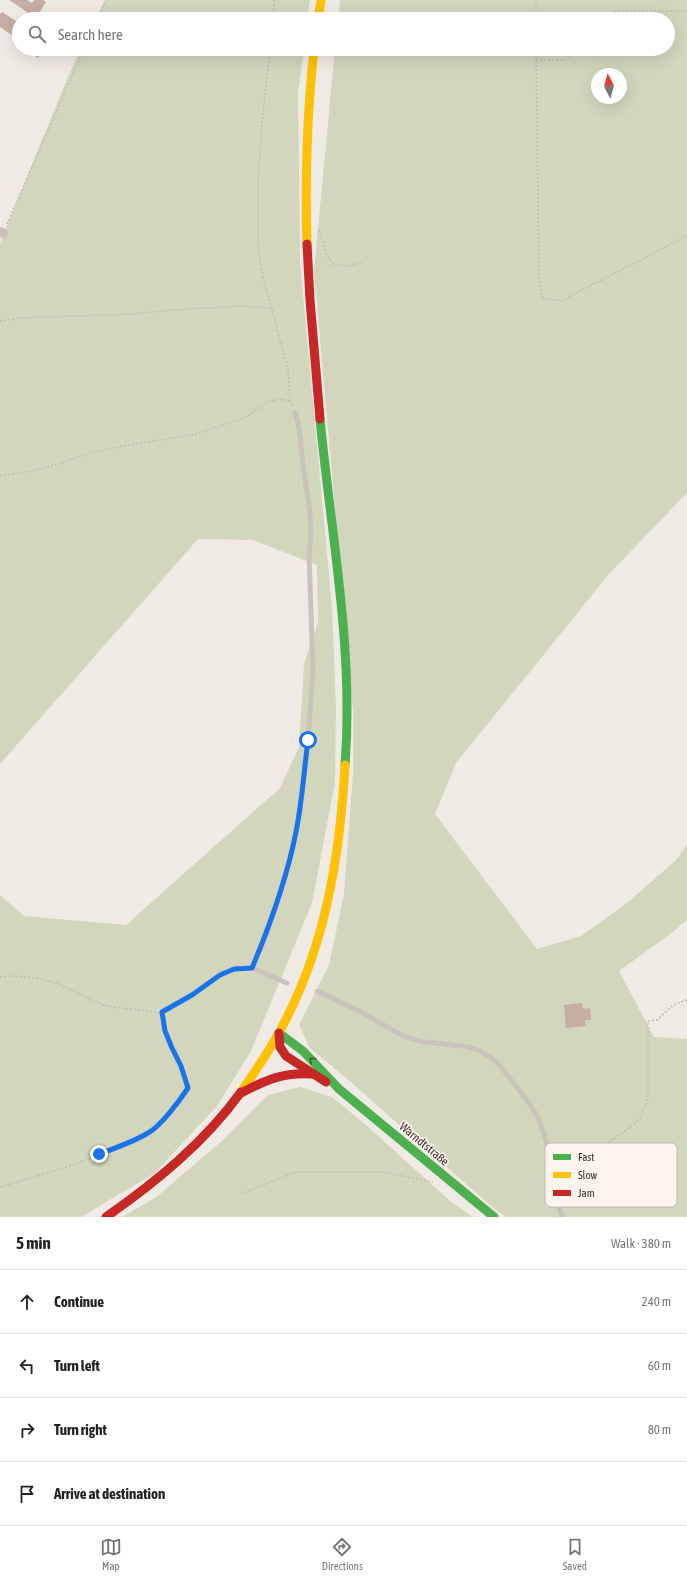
<!DOCTYPE html>
<html lang="en">
<head>
<meta charset="utf-8">
<style>
  :root { --surface:#fff; --page:#f2f2f2; --text:#222; --muted:#767676; --line:#e0e0e0; --accent:#7a716b }
  body { margin:0; font-family:"Asap Condensed",sans-serif; background:var(--page); color:var(--text) }
  .compass { position:absolute; left:591px; top:68px; width:36px; height:36px; border-radius:50%; background:var(--surface); box-shadow:0 4px 16px #0002; rotate:354deg }
  .stop { position:absolute; width:12px; height:12px; margin:-9px; border:3px solid #1a73e8; border-radius:50%; background:#fff }
  .stop.end { background:#1a73e8; border-color:#fff; box-shadow:0 1px 4px #0008 }
  .list { margin:0; padding:0; list-style:none }
  h2 { display:flex; justify-content:space-between; align-items:center; height:52px; margin:0; padding:0 16px; font-size:17px }
  h2 small { font-size:13px; font-weight:400; color:var(--muted) }
  .list li { display:grid; grid-template-columns:26px 1fr auto; gap:12px; align-items:center; box-sizing:border-box; height:64px; padding:0 16px; border-top:1px solid var(--line) }
  .list b { display:block; font-size:15px; white-space:nowrap }
  .list em { font-size:13px; font-style:normal; color:var(--muted) }
  .icon { flex:none; width:22px; height:22px; fill:none; stroke:currentColor; stroke-width:2; stroke-linecap:round; stroke-linejoin:round }
  .map { position:relative; flex:none; width:687px; height:1217px; overflow:hidden }
  .search { position:absolute; background:var(--surface); box-shadow:0 4px 16px #0002; left:12px; right:12px; top:12px; height:44px; display:flex; align-items:center; gap:10px; box-sizing:border-box; padding:0 14px; border-radius:22px; color:var(--muted); font-size:15px }
  .sheet { height:308px; background:var(--surface) }
  nav { display:flex; justify-content:space-around; align-items:center; box-sizing:border-box; height:56px; border-top:1px solid var(--line); background:var(--surface); font-size:11px; color:var(--muted) }
  nav a { display:grid; justify-items:center; gap:2px }
  nav .on { color:var(--accent) }
  .map>svg:first-child { display:block }
  .green { fill:#d1d6bd; fill-rule:evenodd }
  .building { fill:#c5aea4 }
  .lines { fill:none; stroke-linecap:round; stroke-linejoin:round }
  .path { stroke:#c3bbb5; stroke-width:1.5; stroke-dasharray:2 2; stroke-linecap:butt }
  .lane { stroke:#cac3bd; stroke-width:5 }
  .street { stroke:#cac3bd; stroke-width:10 }
  .fast { stroke:#4caf50; stroke-width:9 }
  .slow { stroke:#ffc107; stroke-width:9 }
  .jam { stroke:#c62828; stroke-width:9 }
  .oneway { stroke:#415c37 }
  .route { stroke:#1a73e8; stroke-width:5 }
  .labels { text-anchor:middle; dominant-baseline:central; stroke-width:3.5; stroke-linejoin:round; paint-order:stroke }
  .street-label { font-size:12px; fill:#3b302a; stroke:#fcf5ed }
  .key { fill:#fcf5ed; stroke:#c2bab2; stroke-width:1 }
  .key-label { font-size:11px; fill:#3b302a }
</style>
</head>
<body>
<div class="map">
<svg width="687" height="1217" viewBox="0 0 687 1217">
  <rect width="100%" height="100%" fill="#f0eae4"/>
  <g class="green">
    <polygon points="105,0 310,0 307,19 96,19"/>
    <path d="M340 0H687V493L609 574 456 763 435 814 537 949 581 936 627 903 676 860 687 845V920L673 932 619 971 654 1037 687 1039V1217H506L491 1206 346 1078 310 1048 299 1025 329 965 344 894 353 774V711L314 271 335 49H668V19H338ZM597 74H621V98H597Z"/>
    <polygon points="81,49 304,49 298,93 300,263 332,607 336,708 335,782 312,903 251,1051 217,1106 155,1173 81,1217 0,1217 0,895 24,916 126,925 280,788 299,747 304,664 318,623 317,565 253,540 198,539 0,764 0,243 69,74"/>
    <polygon points="300,1087 332,1097 366,1125 450,1201 473,1217 122,1217 155,1198 223,1140 268,1095"/>
  </g>
  <g class="building">
    <polygon points="9,0 27,0 32,3 34,0 43,0 46,2 36,18"/>
    <polygon points="2,12 19,23 19,33 16,38 0,27 0,14"/>
    <polygon points="26,49 44,49 38,58"/>
    <polygon points="582,1003 583,1009 590,1008 591,1020 585,1020 586,1026 566,1028 564,1005"/>
  </g>
  <g class="lines">
    <g class="path">
      <polyline points="274,0 274,19"/>
      <polyline points="536,0 536,19"/>
      <polyline points="97,19 106,0"/>
      <polyline points="605,19 615,11 687,11"/>
      <polyline points="270,49 263,113 258,179 258,241 261,269 288,370 290,401 292,406"/>
      <polyline points="536,49 539,280 543,298 561,301 687,236"/>
      <polyline points="536,60 564,60 580,49"/>
      <polyline points="7,224 84,49"/>
      <polyline points="319,230 327,256 334,265 346,266 361,263"/>
      <polyline points="0,321 20,318 130,314 185,309 242,306 272,308"/>
      <polyline points="0,476 31,471 55,465 93,452 129,445 196,434 244,418 268,402 279,399 290,401"/>
      <polyline points="0,977 15,976 35,978 56,983 106,1006 162,1013 220,975 234,969 246,969"/>
      <polyline points="561,1171 585,1158 598,1149 604,1149 610,1141 620,1135 641,1118 648,1097 648,1021 657,1020 673,1005 687,1000"/>
      <polyline points="0,1187 67,1167 124,1145 150,1132 178,1103 188,1088 181,1066 172,1049 165,1031 162,1013"/>
      <polyline points="241,1194 295,1172 381,1172 433,1182"/>
    </g>
    <g class="lane">
      <path d="M287 983 252 968 267 934 280 892 291 855 300 809 308 740 313 670 309 554C314 525 307 493 303 465 301 447 301 429 295 413"/>
      <path d="M317 991C336 1000 354 1008 372 1018 384 1025 396 1033 409 1038 430 1046 454 1042 475 1049 490 1054 502 1067 511 1080 520 1091 529 1102 536 1114 551 1144 553 1185 562 1217"/>
    </g>
    <polyline class="street" points="0,232 3,233"/>
    <g class="fast">
      <path d="M320 419C331 534 354 649 345 765"/>
      <polyline points="279,1033 303,1051 339,1089 494,1217"/>
    </g>
    <g class="slow">
      <polyline points="318,19 321,0"/>
      <path d="M307 244C305 178 307 114 314 49"/>
      <path d="M241 1092C256 1070 271 1049 283 1025 326 944 340 855 345 765"/>
    </g>
    <g class="jam">
      <polyline points="307,244 310,300 320,419"/>
      <polyline points="279,1033 280,1047 286,1056 326,1082"/>
      <path d="M241 1093C266 1080 283 1072 312 1074"/>
      <path d="M106 1217C156 1182 205 1142 241 1092"/>
    </g>
  </g>
  <defs><path id="oneway-chevron" d="M-2-3.5L2.5 0L-2 3.5" fill="none" stroke-width="1.6" stroke-linecap="round" stroke-linejoin="round"/></defs>
  <use class="oneway" href="#oneway-chevron" transform="translate(312 1060) rotate(-137)"/>
  <g class="lines">
    <path class="route" d="M99 1154C116 1148 133 1142 148 1133 161 1126 180 1100 188 1088L181 1066 172 1048 165 1031 162 1012 192 995 220 975 234 969 252 968C270 925 287 878 296 832 302 802 304 771 308 740"/>
  </g>
  <g class="labels">
    <g class="street-label">
      <text transform="translate(424 1144) rotate(40)">Warndtstraße</text>
    </g>
  </g>
  <rect x="545" y="1143" width="132" height="64" rx="6" class="key"/>
  <rect x="553" y="1154" width="18" height="6" fill="#4caf50"/>
  <rect x="553" y="1172" width="18" height="6" fill="#ffc107"/>
  <rect x="553" y="1190" width="18" height="6" fill="#c62828"/>
  <g class="key-label">
    <text x="578" y="1161">Fast</text>
    <text x="578" y="1179">Slow</text>
    <text x="578" y="1197">Jam</text>
  </g>
</svg>
<svg class="compass" viewBox="-18 -18 36 36"><path d="M0-13l5 13h-10z" fill="#e53935"/><path d="M0 13l5-13h-10z" fill="#767676"/></svg>
<div class="stop" style="left:308px;top:740px"></div>
<div class="stop end" style="left:99px;top:1154px"></div>
<div class="search"><svg class="icon" aria-label="search" viewBox="0 0 24 24"><circle cx="10" cy="10" r="6"/><path d="M15 15l6 6"/></svg>Search here</div>
</div>
<section class="sheet">
<h2>5 min<small>Walk · 380 m</small></h2>
<ul class="list">
<li><svg class="icon" aria-label="ahead" viewBox="0 0 24 24"><path d="M12 20V5M6 11l6-6 6 6"/></svg><div><b>Continue</b></div><em>240 m</em></li>
<li><svg class="icon" aria-label="left" viewBox="0 0 24 24"><path d="M17 20v-9H6M10 6l-5 5 5 5"/></svg><div><b>Turn left</b></div><em>60 m</em></li>
<li><svg class="icon" aria-label="right" viewBox="0 0 24 24"><path d="M7 20v-9h11M14 6l5 5-5 5"/></svg><div><b>Turn right</b></div><em>80 m</em></li>
<li><svg class="icon" aria-label="arrive" viewBox="0 0 24 24"><path d="M6 21V4h12l-3 4 3 4H6"/></svg><div><b>Arrive at destination</b></div></li>
</ul>
</section>
<nav>
<a class="on"><svg class="icon" aria-label="map" viewBox="0 0 24 24"><path d="M3 6l6-2 6 2 6-2v14l-6 2-6-2-6 2zM9 4v14M15 6v14"/></svg>Map</a>
<a><svg class="icon" aria-label="directions" viewBox="0 0 24 24"><path d="M12 3l9 9-9 9-9-9zM9 14v-3h6M13 9l2 2-2 2"/></svg>Directions</a>
<a><svg class="icon" aria-label="saved" viewBox="0 0 24 24"><path d="M7 4h10v16l-5-4-5 4z"/></svg>Saved</a>
</nav>
</body>
</html>
